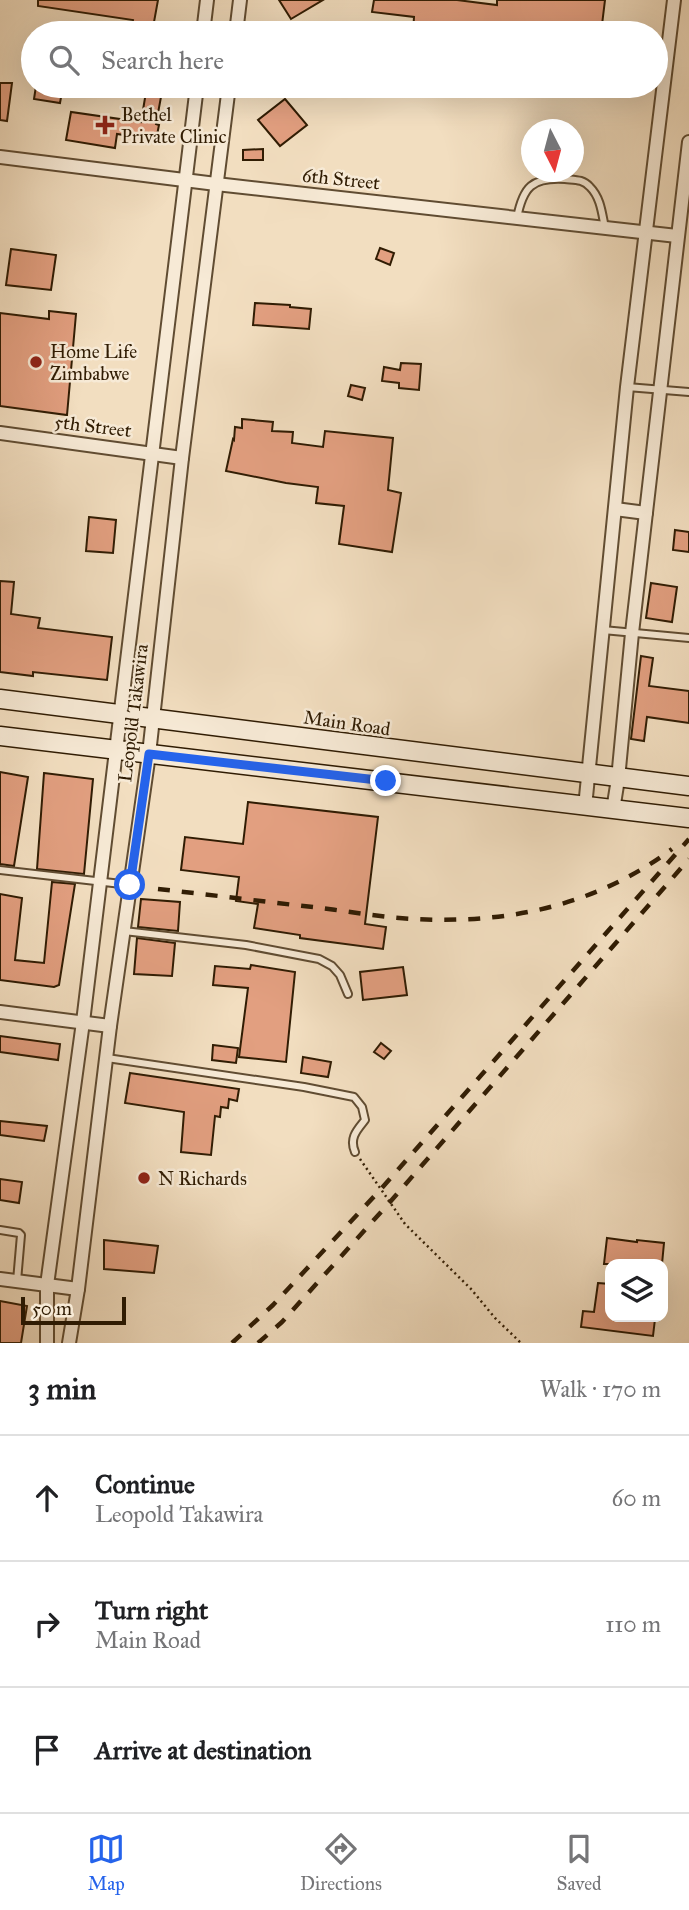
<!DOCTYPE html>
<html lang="en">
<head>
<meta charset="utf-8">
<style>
  :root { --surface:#fff; --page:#f2f2f2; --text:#202124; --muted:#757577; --line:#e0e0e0; --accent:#2563eb }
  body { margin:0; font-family:"IM FELL Great Primer",serif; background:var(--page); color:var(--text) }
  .controls { position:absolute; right:21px; bottom:21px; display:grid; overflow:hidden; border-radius:14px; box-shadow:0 7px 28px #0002 }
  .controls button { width:63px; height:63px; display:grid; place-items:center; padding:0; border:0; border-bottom:2px solid var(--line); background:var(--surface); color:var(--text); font:35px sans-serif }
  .compass { position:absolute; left:521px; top:119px; width:63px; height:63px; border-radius:50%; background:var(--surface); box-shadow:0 7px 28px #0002; rotate:174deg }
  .scale { position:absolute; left:21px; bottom:18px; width:105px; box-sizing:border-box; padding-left:7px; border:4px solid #301c03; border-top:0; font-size:19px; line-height:24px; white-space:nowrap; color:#301c03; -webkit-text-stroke:5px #f7ead6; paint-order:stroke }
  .stop { position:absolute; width:21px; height:21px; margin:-16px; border:5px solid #2563eb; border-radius:50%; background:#fff }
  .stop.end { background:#2563eb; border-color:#fff; box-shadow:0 2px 7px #0008 }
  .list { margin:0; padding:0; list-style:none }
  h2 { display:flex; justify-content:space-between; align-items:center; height:91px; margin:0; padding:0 28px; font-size:30px }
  h2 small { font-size:23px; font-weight:400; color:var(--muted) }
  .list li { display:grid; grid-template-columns:46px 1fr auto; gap:21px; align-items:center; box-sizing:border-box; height:126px; padding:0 28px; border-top:2px solid var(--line) }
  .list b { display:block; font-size:26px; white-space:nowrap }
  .list p { margin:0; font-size:23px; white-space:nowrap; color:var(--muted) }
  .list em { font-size:23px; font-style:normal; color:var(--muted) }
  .icon { flex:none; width:38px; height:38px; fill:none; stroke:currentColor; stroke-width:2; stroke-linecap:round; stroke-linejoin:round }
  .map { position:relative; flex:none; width:689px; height:1343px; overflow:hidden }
  .search { position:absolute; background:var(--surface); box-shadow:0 7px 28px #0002; left:21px; right:21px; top:21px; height:77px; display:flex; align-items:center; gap:18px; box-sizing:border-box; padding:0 24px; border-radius:38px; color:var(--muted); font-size:26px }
  .sheet { height:469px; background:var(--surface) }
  nav { display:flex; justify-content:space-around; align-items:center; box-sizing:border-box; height:98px; border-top:2px solid var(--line); background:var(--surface); font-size:19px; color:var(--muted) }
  nav a { display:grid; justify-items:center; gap:4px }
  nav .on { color:var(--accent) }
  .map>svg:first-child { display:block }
  .building { fill:#e29f80; stroke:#301c03; stroke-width:2 }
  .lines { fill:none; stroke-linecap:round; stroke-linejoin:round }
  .lane-casing { stroke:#604c32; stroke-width:10 }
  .street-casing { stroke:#604c32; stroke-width:16 }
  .secondary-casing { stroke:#301c03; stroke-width:21 }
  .path { stroke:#301c03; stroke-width:2.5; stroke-dasharray:2 3.5; stroke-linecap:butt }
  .lane { stroke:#f7ead6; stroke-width:6 }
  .street { stroke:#f7ead6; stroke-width:12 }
  .secondary { stroke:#f7ead6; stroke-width:18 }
  .rail { stroke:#301c03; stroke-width:4.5; stroke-dasharray:12 12; stroke-linecap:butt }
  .route { stroke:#2563eb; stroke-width:9 }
  .poi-dot { fill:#8f2418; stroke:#f7ead6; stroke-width:2.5 }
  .labels { text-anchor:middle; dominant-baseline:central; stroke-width:5; stroke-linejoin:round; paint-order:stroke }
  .poi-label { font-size:19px; fill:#301c03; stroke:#f7ead6; text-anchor:start }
  .street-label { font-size:19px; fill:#301c03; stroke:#f7ead6 }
</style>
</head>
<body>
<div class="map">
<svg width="689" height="1343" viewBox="0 0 689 1343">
  <rect width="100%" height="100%" fill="#f2dec0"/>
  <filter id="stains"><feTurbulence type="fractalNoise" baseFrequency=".00286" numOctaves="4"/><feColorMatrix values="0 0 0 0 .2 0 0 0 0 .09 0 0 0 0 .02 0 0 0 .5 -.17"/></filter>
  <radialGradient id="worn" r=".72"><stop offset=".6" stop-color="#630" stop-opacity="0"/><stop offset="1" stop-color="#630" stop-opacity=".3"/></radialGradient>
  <g class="building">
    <polygon points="38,0 158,0 152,33 131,33 133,20 38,6"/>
    <polygon points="279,0 323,0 291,19"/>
    <polygon points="374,0 457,0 497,5 497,0 605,0 601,33 552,33 534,31 534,33 413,33 414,17 372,12"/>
    <polygon points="0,83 12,83 7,121 0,120"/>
    <polygon points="36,86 63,86 60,103 34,99"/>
    <polygon points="147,86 163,86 156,124 159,125 156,140 117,134 115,148 66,140 71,112 141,122"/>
    <polygon points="285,99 307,125 280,146 258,120"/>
    <polygon points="263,149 263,160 243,160 243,150"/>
    <polygon points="380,248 394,253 390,265 376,259"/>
    <polygon points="11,249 56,255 51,290 6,285"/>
    <polygon points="255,303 290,305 290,307 311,309 309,329 253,325"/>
    <polygon points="49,311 76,314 67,415 0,406 0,313 49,319"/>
    <polygon points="401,363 421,364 419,390 399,388 399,383 382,381 384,367 400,370"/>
    <polygon points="351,385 365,388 362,400 348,396"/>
    <polygon points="242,419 273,422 272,431 293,432 292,443 323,447 325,431 393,438 388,490 401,493 392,552 339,544 344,506 316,503 318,487 286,483 226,471 233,439 234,440 235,427 242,428"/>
    <polygon points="89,517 116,520 113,553 86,551"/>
    <polygon points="675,530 689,532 689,552 673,550"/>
    <polygon points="0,581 14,582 11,614 40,618 38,628 112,637 107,680 33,672 33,676 0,672"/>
    <polygon points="651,583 677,587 672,622 646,618"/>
    <polygon points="641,656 653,658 649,686 689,691 689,723 647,717 644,741 631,739"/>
    <polygon points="0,772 28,777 14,866 0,864"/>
    <polygon points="44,773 93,779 84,874 37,869"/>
    <polygon points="248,802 378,817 365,924 386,927 383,949 300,938 300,935 254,928 258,904 236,901 239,877 181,870 185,837 243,844"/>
    <polygon points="52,882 75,884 59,985 54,987 0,980 0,894 22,898 15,960 44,963"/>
    <polygon points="141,899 180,902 178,931 138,927"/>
    <polygon points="137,938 175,943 172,976 134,974"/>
    <polygon points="251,965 295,972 286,1062 239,1057 248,988 213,985 215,966 250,969"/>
    <polygon points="403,967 407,995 363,1000 360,972"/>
    <polygon points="0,1036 60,1044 58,1060 0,1052"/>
    <polygon points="381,1043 391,1051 384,1059 374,1052"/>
    <polygon points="213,1045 238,1048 236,1063 212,1060"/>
    <polygon points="303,1057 331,1062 328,1077 301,1073"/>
    <polygon points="130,1073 239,1089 237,1101 229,1099 228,1108 221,1107 220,1117 215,1116 211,1155 181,1152 184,1112 125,1103"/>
    <polygon points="0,1121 47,1126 44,1141 0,1135"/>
    <polygon points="0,1179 22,1182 19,1203 0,1200"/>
    <polygon points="607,1238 637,1242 637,1240 664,1243 662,1264 625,1260 625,1264 604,1264"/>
    <polygon points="104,1240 158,1246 154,1273 104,1269"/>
    <polygon points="598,1283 610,1284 610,1317 655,1319 653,1336 581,1327 583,1311 594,1312"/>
    <polygon points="0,1301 27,1306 21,1343 0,1343"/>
  </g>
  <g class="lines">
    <g class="lane-casing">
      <g id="lane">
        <path d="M517 218C523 187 532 177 565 179 575 180 583 179 590 187 601 198 602 214 605 228"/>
        <polyline points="627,387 689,392"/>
        <polyline points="603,630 689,638"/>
        <polyline points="0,870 130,885"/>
        <polyline points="124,931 246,945 319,959 332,966 340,975 348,994"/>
        <path d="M107 1058 304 1087 354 1097 362 1107 365 1120C357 1130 349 1138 355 1152"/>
        <polyline points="0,1230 19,1233 21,1235 17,1281"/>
      </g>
    </g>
    <g class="street-casing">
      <g id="street">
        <polyline points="203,33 207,0"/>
        <polyline points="236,33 240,0"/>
        <polyline points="0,157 216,184 677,236"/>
        <polyline points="0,433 182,458"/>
        <polyline points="615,509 646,513"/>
        <polyline points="585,807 627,387 674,0"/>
        <polyline points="613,810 618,779 632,633 689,142"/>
        <polyline points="0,1012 110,1026"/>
        <polyline points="0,1279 78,1289"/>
        <polyline points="47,1343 47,1285 83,1022 197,86"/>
        <polyline points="69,1343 78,1289 110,1026 149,754 182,458 229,86"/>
      </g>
    </g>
    <g class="secondary-casing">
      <g id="secondary">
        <polyline points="0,699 689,786"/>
        <polyline points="0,736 689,818"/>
      </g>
    </g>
    <polyline class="path" points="360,1159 405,1224 471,1289 495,1318 521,1343"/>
    <use href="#lane" class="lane"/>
    <use href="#street" class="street"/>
    <use href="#secondary" class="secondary"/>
    <g class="rail">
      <path d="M158 889C212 895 267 902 321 908 353 912 385 918 416 919 509 924 597 905 672 849"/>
      <polyline points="232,1343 273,1305 381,1189 689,839"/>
      <polyline points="258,1343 282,1322 390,1202 689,859"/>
    </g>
  </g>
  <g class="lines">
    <polyline class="route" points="130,885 149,754 386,781"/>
  </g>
  <g class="poi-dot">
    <path d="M101.5 114.5h7v7h7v7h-7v7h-7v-7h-7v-7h7z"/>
    <circle cx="36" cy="362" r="7"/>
    <circle cx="144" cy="1178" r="7"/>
  </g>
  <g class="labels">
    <g class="poi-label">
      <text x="121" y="114">Bethel<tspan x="121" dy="22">Private Clinic</tspan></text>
      <text x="50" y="351">Home Life<tspan x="50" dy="22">Zimbabwe</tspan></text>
      <text x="158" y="1178">N Richards</text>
    </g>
    <g class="street-label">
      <text transform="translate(341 179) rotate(6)">6th Street</text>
      <text transform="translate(93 426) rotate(7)">5th Street</text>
      <text transform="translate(133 713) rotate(-83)">Leopold Takawira</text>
      <text transform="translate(347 723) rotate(8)">Main Road</text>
    </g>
  </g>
  <rect width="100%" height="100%" filter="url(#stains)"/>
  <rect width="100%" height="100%" fill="url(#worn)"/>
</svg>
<div class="controls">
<button><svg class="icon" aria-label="layers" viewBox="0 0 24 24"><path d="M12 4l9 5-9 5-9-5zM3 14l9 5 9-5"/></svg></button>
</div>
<svg class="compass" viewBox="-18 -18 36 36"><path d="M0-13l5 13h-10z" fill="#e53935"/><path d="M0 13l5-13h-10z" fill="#757577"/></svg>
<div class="scale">50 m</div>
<div class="stop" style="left:130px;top:885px"></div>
<div class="stop end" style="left:386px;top:781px"></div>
<div class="search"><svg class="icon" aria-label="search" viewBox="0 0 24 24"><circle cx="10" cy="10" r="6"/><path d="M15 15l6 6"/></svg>Search here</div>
</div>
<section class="sheet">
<h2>3 min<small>Walk · 170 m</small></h2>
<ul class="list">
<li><svg class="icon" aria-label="ahead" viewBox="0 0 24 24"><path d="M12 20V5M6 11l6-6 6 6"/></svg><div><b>Continue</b><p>Leopold Takawira</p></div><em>60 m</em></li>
<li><svg class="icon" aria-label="right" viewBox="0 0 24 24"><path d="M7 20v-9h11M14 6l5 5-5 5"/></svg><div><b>Turn right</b><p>Main Road</p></div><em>110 m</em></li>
<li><svg class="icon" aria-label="arrive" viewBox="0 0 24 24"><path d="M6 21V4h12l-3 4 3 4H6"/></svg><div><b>Arrive at destination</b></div></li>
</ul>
</section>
<nav>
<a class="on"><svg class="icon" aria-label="map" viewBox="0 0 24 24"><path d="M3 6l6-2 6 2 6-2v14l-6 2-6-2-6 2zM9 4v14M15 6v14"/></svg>Map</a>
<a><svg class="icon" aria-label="directions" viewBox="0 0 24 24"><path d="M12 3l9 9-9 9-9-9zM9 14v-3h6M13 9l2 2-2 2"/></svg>Directions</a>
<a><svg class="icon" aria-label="saved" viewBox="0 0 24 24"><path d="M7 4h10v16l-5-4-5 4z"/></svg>Saved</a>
</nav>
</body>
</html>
